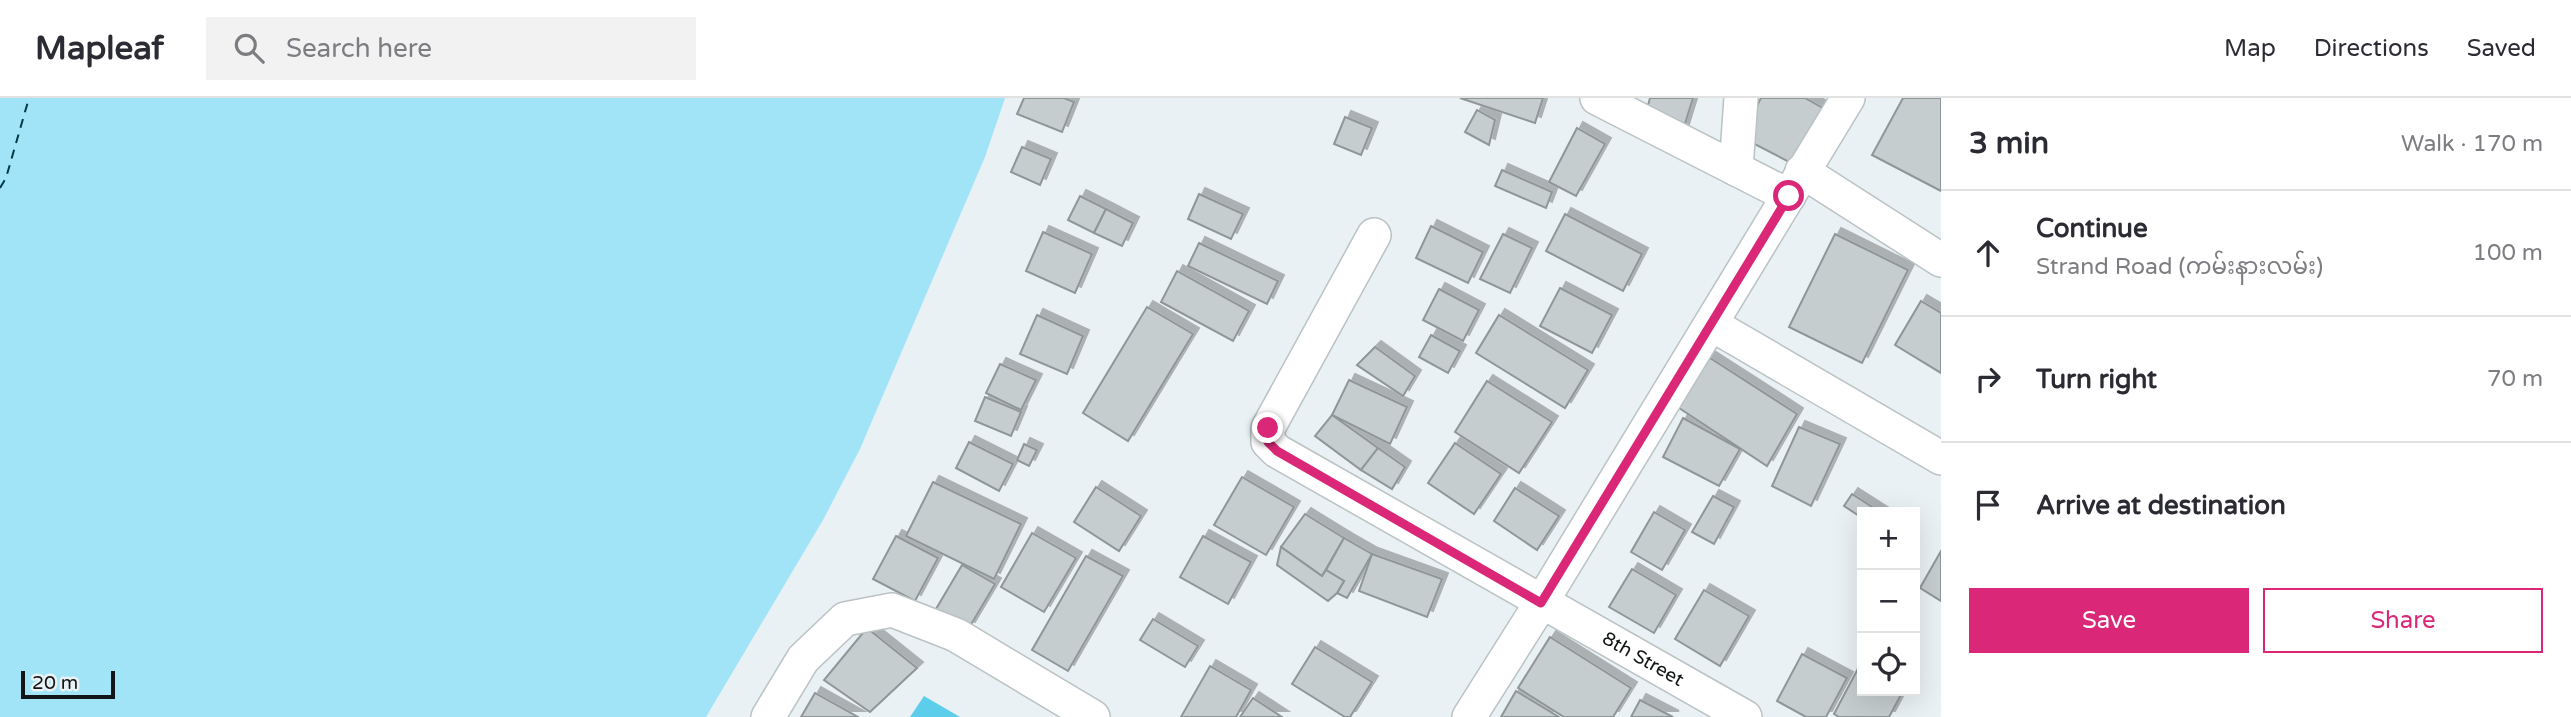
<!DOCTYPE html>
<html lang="en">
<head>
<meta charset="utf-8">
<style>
  :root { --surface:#fff; --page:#f2f2f3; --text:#2b2b33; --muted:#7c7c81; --line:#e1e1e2; --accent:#db2777 }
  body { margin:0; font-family:"Varela Round","Noto Sans Myanmar",sans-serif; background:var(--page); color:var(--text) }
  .controls { position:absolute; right:21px; bottom:21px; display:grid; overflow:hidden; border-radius:0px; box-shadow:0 7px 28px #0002 }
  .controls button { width:63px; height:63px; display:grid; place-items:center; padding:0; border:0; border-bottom:2px solid var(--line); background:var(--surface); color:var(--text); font:35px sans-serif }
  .scale { position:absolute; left:21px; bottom:18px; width:94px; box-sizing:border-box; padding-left:7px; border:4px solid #121515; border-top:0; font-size:19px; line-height:24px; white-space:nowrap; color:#121515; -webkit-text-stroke:5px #e9f1f4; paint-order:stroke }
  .stop { position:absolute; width:21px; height:21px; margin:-16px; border:5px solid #db2777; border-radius:50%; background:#fff }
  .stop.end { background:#db2777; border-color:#fff; box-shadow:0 2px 7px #0008 }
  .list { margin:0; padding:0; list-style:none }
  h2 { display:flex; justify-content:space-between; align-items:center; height:91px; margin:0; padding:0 28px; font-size:30px }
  h2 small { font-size:23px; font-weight:400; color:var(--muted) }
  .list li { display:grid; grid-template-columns:46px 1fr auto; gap:21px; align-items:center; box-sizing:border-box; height:126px; padding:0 28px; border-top:2px solid var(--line) }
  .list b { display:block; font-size:26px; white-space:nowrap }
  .list p { margin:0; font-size:23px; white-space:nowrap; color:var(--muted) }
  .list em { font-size:23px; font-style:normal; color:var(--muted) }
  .actions { display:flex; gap:14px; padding:21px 28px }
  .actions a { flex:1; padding:16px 0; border:2px solid var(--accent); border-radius:0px; text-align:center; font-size:24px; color:var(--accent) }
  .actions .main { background:var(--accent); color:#fff }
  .icon { flex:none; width:38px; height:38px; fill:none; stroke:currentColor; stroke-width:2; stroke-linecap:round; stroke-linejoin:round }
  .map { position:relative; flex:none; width:1941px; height:619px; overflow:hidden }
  header { display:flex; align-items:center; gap:42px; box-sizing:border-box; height:98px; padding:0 35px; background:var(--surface); border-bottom:2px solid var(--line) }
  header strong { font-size:33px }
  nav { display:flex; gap:38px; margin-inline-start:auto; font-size:24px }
  .search { width:490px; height:63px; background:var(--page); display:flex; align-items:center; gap:18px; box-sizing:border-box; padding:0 24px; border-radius:0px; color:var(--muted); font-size:26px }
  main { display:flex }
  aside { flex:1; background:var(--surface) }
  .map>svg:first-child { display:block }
  .green { fill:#5cceeb }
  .water { fill:#a2e4f7 }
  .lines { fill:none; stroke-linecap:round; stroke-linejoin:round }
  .ferry { stroke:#003a47; stroke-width:2; stroke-dasharray:9 7; stroke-linecap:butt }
  .building { fill:#c5cdcf; stroke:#8f9698; stroke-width:2; filter:url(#shadow) }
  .minor-casing { stroke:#bac2c4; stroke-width:36 }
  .minor { stroke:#fff; stroke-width:33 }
  .route { stroke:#db2777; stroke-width:9 }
  .labels { text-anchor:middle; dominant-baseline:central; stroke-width:7; stroke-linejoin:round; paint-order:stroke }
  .street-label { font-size:19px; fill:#121515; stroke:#e9f1f4 }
</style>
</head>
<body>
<header>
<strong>Mapleaf</strong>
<div class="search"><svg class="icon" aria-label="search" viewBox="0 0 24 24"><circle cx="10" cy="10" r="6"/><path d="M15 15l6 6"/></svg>Search here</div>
<nav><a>Map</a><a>Directions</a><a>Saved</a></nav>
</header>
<main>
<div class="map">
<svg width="1941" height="619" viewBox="0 0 1941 619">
  <defs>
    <filter id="shadow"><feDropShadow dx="6" dy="-6" stdDeviation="0" flood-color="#0004"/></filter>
  </defs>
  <rect width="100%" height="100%" fill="#e9f1f4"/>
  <polygon class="green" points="924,598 960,619 910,619"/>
  <polygon class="water" points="0,0 1005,0 985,59 860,351 823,422 706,619 0,619"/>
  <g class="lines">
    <polyline class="ferry" points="0,90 6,80 29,0"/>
  </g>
  <g class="building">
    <polygon points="1024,0 1064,0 1074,4 1062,34 1017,16"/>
    <polygon points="1460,0 1543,0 1535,25"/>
    <polygon points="1650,0 1693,0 1683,32 1645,18"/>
    <polygon points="1761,0 1805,0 1828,13 1795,67 1741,39"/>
    <polygon points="1903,0 1941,0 1941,93 1872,57"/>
    <polygon points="1477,12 1495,22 1489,47 1465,34"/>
    <polygon points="1345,19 1372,30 1361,57 1334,46"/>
    <polygon points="1577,30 1605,46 1576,98 1549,84"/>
    <polygon points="1022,49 1051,61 1040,87 1011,74"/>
    <polygon points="1502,72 1552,94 1546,110 1495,88"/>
    <polygon points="1199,96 1243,116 1231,141 1188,121"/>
    <polygon points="1080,98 1106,111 1094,135 1068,122"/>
    <polygon points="1106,111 1133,125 1122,148 1094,135"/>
    <polygon points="1565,116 1642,156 1623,193 1546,153"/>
    <polygon points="1431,128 1483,154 1468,185 1416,160"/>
    <polygon points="1043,134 1092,156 1075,195 1026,173"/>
    <polygon points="1503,136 1532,150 1510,195 1480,181"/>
    <polygon points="1835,136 1908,172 1862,265 1789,229"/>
    <polygon points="1199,145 1278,183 1267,206 1188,168"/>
    <polygon points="1177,173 1249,213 1233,243 1161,204"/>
    <polygon points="1560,190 1612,217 1592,255 1540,228"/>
    <polygon points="1439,191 1479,212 1463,243 1423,222"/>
    <polygon points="1921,203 1941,215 1941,275 1895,247"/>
    <polygon points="1147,209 1193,236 1128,343 1083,315"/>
    <polygon points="1037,217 1083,238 1067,276 1020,256"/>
    <polygon points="1499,217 1588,272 1565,310 1476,255"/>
    <polygon points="1431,237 1460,253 1448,275 1419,259"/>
    <polygon points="1375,249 1415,278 1403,298 1357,267"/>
    <polygon points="1707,258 1797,316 1767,368 1676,308"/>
    <polygon points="1000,266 1036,282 1021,312 986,295"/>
    <polygon points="1349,282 1407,309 1390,346 1332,317"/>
    <polygon points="1487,283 1552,324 1519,375 1455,334"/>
    <polygon points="985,299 1021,314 1011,338 975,323"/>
    <polygon points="1332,317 1378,350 1361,372 1315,338"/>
    <polygon points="1683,320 1740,351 1719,388 1663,359"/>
    <polygon points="1799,329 1840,346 1811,408 1772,388"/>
    <polygon points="969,344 1013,366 999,393 956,370"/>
    <polygon points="1455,345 1501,376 1474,416 1428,385"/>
    <polygon points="1024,346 1037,352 1029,368 1017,362"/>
    <polygon points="1378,350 1405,369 1392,391 1361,372"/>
    <polygon points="1242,379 1294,409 1266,457 1214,427"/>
    <polygon points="933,384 1021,426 994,481 906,438"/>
    <polygon points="1096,389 1141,418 1119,453 1074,424"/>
    <polygon points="1515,390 1559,418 1537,452 1494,423"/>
    <polygon points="1852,396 1880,414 1862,414 1862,420 1844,408"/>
    <polygon points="1713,398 1734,409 1714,446 1692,434"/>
    <polygon points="1654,414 1685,432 1662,472 1631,454"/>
    <polygon points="1305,416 1344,440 1322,478 1281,449"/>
    <polygon points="1032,435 1076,460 1044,514 1001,489"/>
    <polygon points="896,438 938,460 915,503 873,481"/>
    <polygon points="1203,438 1251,464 1228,506 1180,479"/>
    <polygon points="1344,440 1372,456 1347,500 1337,495 1344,483 1326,472"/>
    <polygon points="1281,449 1322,478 1326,472 1344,483 1337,495 1328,503 1277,467"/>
    <polygon points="1941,453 1941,503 1920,490"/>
    <polygon points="1372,456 1442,481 1427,519 1359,493"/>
    <polygon points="1086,458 1123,478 1068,573 1032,552"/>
    <polygon points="962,467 995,486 969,530 936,511"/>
    <polygon points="1632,471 1676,497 1654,535 1609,509"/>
    <polygon points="1704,492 1749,518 1720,568 1675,541"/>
    <polygon points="1153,521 1198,548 1185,569 1140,542"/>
    <polygon points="867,530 917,570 870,614 824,582"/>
    <polygon points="1550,539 1631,590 1613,619 1564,619 1518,590"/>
    <polygon points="1315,549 1372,584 1350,619 1345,619 1292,586"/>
    <polygon points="1802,556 1847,580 1826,619 1806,619 1777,603"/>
    <polygon points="1862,563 1862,593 1903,593 1889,619 1839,619 1834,616"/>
    <polygon points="1210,568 1251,592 1236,619 1181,619"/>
    <polygon points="1516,593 1559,619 1501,619"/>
    <polygon points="815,595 858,619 801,619"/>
    <polygon points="1253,600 1282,619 1240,619"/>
    <polygon points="1640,602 1673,619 1631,619"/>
  </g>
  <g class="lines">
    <g class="minor-casing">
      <g id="minor">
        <polyline points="1597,0 1789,98"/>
        <polyline points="1736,71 1741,0"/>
        <polyline points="1802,73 1941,162"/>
        <path id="s1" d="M1374 137 1268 330V344L1277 353 1745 619"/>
        <polyline points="1711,226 1941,360"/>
        <polyline points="768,619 803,561 845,521 892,512 956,537 1093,619"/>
        <polyline points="1469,619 1541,505 1848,0"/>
      </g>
    </g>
    <use href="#minor" class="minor"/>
  </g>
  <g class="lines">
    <polyline class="route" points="1268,330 1268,344 1277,353 1541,505 1789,98"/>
  </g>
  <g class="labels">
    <g class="street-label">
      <text stroke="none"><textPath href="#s1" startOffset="668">8th Street</textPath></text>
    </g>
  </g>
</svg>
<div class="controls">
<button>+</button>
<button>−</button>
<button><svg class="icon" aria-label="locate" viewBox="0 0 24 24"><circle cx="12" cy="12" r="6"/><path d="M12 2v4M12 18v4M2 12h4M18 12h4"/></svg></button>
</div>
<div class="scale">20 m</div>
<div class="stop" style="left:1789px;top:98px"></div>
<div class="stop end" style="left:1268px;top:330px"></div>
</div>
<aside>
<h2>3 min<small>Walk · 170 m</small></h2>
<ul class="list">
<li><svg class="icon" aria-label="ahead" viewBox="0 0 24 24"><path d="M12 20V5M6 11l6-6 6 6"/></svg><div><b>Continue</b><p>Strand Road (ကမ်းနားလမ်း)</p></div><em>100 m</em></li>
<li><svg class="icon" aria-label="right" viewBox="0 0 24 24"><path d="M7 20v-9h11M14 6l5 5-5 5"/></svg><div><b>Turn right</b></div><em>70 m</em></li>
<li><svg class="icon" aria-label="arrive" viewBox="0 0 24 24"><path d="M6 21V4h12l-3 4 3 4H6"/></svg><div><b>Arrive at destination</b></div></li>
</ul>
<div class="actions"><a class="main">Save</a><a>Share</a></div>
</aside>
</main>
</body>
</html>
